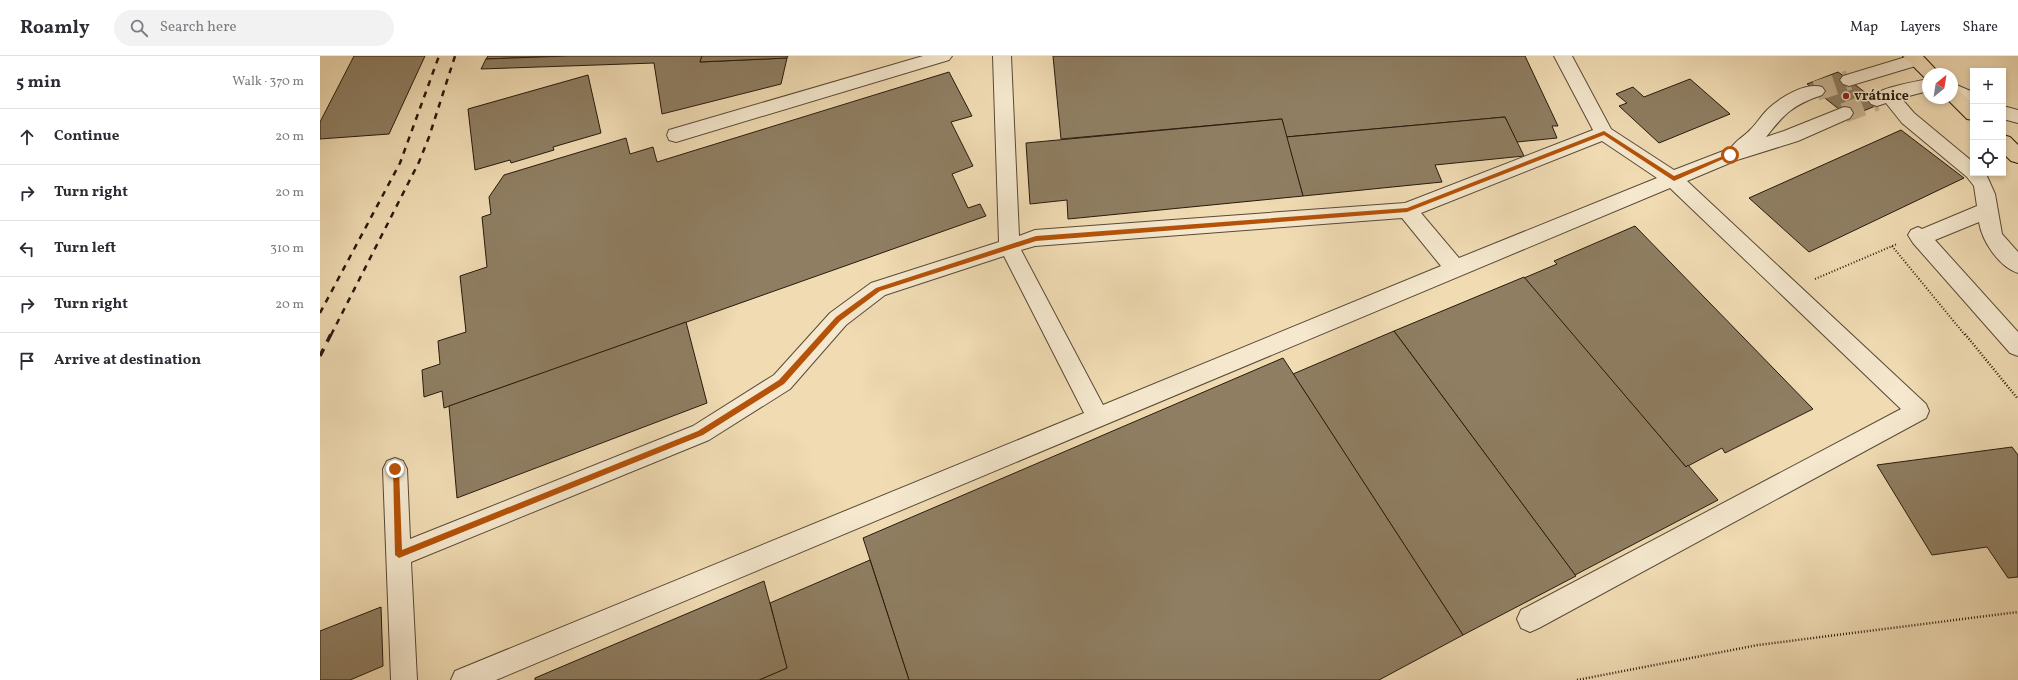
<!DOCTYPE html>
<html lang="en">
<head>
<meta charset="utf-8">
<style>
  :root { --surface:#fff; --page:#f2f2f3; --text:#2b2b33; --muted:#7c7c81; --line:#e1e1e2 }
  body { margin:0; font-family:Vollkorn,serif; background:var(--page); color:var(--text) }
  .controls { position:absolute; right:12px; top:12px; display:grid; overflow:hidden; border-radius:0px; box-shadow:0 2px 6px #0003 }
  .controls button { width:36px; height:36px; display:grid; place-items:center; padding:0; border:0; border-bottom:1px solid var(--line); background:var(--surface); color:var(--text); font:20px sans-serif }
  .compass { position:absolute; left:1602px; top:12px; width:36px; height:36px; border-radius:50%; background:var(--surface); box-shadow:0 2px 6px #0003; rotate:30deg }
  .stop { position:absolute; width:12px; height:12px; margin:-9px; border:3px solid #b45309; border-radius:50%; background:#fff }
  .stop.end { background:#b45309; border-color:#fff; box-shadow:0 1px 4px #0008 }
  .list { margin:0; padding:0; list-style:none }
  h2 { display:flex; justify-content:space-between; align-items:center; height:52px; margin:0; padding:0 16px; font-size:17px }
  h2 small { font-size:13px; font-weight:400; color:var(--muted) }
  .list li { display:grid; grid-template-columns:26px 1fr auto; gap:12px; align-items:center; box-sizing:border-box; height:56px; padding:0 16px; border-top:1px solid var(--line) }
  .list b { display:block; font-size:15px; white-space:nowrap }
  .list em { font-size:13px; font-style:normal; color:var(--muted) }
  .icon { flex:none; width:22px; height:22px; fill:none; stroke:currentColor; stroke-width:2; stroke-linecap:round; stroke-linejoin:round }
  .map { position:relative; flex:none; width:1698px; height:624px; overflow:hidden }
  header { display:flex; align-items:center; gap:24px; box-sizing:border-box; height:56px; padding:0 20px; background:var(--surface); border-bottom:1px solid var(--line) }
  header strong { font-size:19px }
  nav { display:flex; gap:22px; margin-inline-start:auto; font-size:14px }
  .search { width:280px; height:36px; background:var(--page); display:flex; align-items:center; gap:10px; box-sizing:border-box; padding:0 14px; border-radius:22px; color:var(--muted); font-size:15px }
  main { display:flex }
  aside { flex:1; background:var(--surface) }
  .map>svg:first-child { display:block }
  .building { fill:#8f7e62; stroke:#261a0b }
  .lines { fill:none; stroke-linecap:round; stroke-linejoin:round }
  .minor-tunnel { stroke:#c8b491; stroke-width:20; stroke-dasharray:20 10; stroke-linecap:butt }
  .minor-casing { stroke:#584a35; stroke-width:2 }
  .major-casing { stroke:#261a0b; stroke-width:2 }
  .path-far1 { stroke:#261a0b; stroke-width:2; stroke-dasharray:1 2; stroke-linecap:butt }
  .path { stroke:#261a0b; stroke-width:2.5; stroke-dasharray:1 2; stroke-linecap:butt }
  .minor { fill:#f5e8ce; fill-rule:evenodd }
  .major { fill:#f0dbb3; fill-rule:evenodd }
  .rail-far1 { stroke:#261a0b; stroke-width:2.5; stroke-dasharray:6 6; stroke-linecap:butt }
  .rail { stroke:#261a0b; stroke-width:3.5; stroke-dasharray:8 8; stroke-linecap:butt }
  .route { fill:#b45309 }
  .poi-dot { fill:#8f2418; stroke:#f5e8ce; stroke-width:1.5 }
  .labels { text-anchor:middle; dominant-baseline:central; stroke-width:3; stroke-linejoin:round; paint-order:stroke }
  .poi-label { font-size:14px; font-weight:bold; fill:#261a0b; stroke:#f5e8ce; text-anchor:start }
</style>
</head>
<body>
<header>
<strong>Roamly</strong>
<div class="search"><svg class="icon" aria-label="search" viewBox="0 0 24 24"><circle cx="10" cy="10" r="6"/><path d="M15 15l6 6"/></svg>Search here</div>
<nav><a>Map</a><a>Layers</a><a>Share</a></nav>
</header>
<main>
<aside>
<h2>5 min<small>Walk · 370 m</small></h2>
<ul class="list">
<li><svg class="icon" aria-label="ahead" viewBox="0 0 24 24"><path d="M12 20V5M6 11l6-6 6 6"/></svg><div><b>Continue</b></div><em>20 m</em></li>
<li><svg class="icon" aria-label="right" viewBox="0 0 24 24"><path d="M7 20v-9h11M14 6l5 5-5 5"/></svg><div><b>Turn right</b></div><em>20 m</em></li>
<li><svg class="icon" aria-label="left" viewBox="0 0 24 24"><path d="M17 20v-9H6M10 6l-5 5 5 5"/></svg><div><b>Turn left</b></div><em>310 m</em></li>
<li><svg class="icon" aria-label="right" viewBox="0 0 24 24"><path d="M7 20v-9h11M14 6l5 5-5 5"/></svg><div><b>Turn right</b></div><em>20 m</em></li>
<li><svg class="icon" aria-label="arrive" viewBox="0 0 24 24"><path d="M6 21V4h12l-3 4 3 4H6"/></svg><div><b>Arrive at destination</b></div></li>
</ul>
</aside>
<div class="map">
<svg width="1698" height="624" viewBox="0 0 1698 624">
  <rect width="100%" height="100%" fill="#f0dbb3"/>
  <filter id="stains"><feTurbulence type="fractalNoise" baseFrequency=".005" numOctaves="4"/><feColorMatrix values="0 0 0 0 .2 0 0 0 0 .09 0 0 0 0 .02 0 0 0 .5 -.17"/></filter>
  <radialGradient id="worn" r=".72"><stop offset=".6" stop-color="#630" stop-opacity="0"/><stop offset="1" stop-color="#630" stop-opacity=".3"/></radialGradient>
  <g class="building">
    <polygon points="34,0 105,0 69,78 0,83 0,66"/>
    <polygon points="168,0 248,0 166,3"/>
    <polygon points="248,0 382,0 380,6 467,2 461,28 342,58 334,7 161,13 166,3"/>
    <polygon points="382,0 468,0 467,2 380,6"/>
    <polygon points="733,0 1205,0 1238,70 1232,70 1237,82 1197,86 1185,61 966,81 962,63 741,83"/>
    <polygon points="629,16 652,60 631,66 653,110 632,118 648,152 660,148 666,160 124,352 122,335 104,341 102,314 120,308 118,285 146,276 140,220 167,211 162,161 171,158 169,141 184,119 306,82 310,98 333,91 337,106"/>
    <polygon points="1518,16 1529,24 1560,48 1529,61 1487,28"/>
    <polygon points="268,19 281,77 233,91 234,94 191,107 190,104 155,114 148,53"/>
    <polygon points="1370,23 1410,58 1339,87 1299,50 1307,47 1296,38 1313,31 1324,41"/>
    <polygon points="1185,61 1204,100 1115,109 1122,126 983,140 966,81"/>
    <polygon points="962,63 983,140 748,163 747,144 710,148 706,87"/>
    <polygon points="1581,74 1644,122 1489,196 1429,142"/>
    <polygon points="1315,170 1493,353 1405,397 1402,392 1366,411 1204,222 1237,208 1234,205"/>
    <polygon points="1204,221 1366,411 1368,409 1398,444 1255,519 1074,275"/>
    <polygon points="366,266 387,347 137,442 129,350"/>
    <polygon points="1074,275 1256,520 1143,579 973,318"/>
    <polygon points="963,302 1143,579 1059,624 589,624 543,482"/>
    <polygon points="1692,391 1698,399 1698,521 1688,522 1667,491 1612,499 1557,409"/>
    <polygon points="550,504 589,624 439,624 467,612 450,547"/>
    <polygon points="444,525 467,612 439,624 215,624 215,622"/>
    <polygon points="61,551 63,610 30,624 0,624 0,575"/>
  </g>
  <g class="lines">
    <g class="minor-tunnel">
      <polyline points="1496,35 1529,24"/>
      <polyline points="1524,57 1556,45"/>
    </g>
    <g class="minor-casing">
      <g id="minor">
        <polygon points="603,0 632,0 629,4 356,86 349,84 347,79 349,74"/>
        <path d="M673 0H691L699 180 715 174 1085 147 1273 74 1234 0H1252L1291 73 1354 114 1411 92C1416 84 1425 80 1431 73 1437 67 1441 60 1447 54 1459 42 1485 26 1502 31L1505 35 1502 39C1473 49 1465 57 1446 81L1464 75 1524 51 1530 52 1533 57 1530 62 1478 85 1417 104 1367 125 1606 348 1609 355 1606 362 1219 572 1210 576 1201 572 1197 563 1201 554 1581 353 1350 132 176 624H131L135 615 764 357 684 200 565 239 526 269 470 333 389 384 91 506 97 624H71L63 413 67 405 75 402 83 405 87 413 90 483 373 370 454 319 510 257 551 227 679 186ZM1282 85 1337 122 1139 202 1101 157ZM1082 162 1121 210 783 349 701 194 715 190Z"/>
        <polygon points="1589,0 1602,0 1605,4 1602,8 1529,30 1523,28 1520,24 1523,20"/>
        <path d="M1608 23V35L1581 42 1594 57 1653 106V117L1666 118 1675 138 1682 178 1698 196V217C1679 211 1662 185 1659 166L1615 184 1698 276V300L1690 297 1593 187 1588 179 1591 174 1598 171 1602 173 1657 150 1654 130 1647 121 1582 67 1566 47 1557 50 1551 48 1548 44C1555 32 1594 26 1608 23Z"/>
        <polygon points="1632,27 1653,36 1653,50 1632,41"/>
        <polygon points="1683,50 1698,54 1698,67 1683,63"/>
      </g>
    </g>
    <g class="major-casing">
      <g id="major">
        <polygon points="1583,0 1603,0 1620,18 1608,18 1608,23 1605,22"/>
        <polygon points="1632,32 1638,34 1653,47 1653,64 1647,63 1626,42 1632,42"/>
        <polygon points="1683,79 1690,81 1698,89 1698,107 1691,105 1683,97"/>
      </g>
    </g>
    <g class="path-far1">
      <polyline points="1572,190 1645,279"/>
      <polyline points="1495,223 1577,188"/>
    </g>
    <g class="path">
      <polyline points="1645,278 1698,343"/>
      <polyline points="1257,624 1438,589 1698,556"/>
    </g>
    <use href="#minor" class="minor"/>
    <use href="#major" class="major"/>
    <g class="rail-far1">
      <polyline points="0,257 80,107 119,0"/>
      <polyline points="11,279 99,106 109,81 135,0"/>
    </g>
    <polyline class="rail" points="0,300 11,278"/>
  </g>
  <polygon class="route" points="1284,75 1354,120 1408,98 1412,99 1354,125 1284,79 1087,156 716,185 560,235 520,265 464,328 383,379 79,502 75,499 73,411 78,411 79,413 82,494 378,375 459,324 516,261 556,232 716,180 1087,152"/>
  <circle class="poi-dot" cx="1526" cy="40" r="4"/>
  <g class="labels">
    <g class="poi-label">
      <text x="1534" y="40">vrátnice</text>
    </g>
  </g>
  <rect width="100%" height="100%" filter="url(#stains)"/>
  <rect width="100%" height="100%" fill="url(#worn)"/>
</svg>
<div class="controls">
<button>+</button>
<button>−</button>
<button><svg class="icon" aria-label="locate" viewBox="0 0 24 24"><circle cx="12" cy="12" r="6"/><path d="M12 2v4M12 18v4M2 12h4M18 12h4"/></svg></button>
</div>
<svg class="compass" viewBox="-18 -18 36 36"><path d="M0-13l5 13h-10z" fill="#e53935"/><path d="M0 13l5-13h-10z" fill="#7c7c81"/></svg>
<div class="stop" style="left:1410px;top:99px"></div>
<div class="stop end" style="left:75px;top:413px"></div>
</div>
</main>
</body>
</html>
